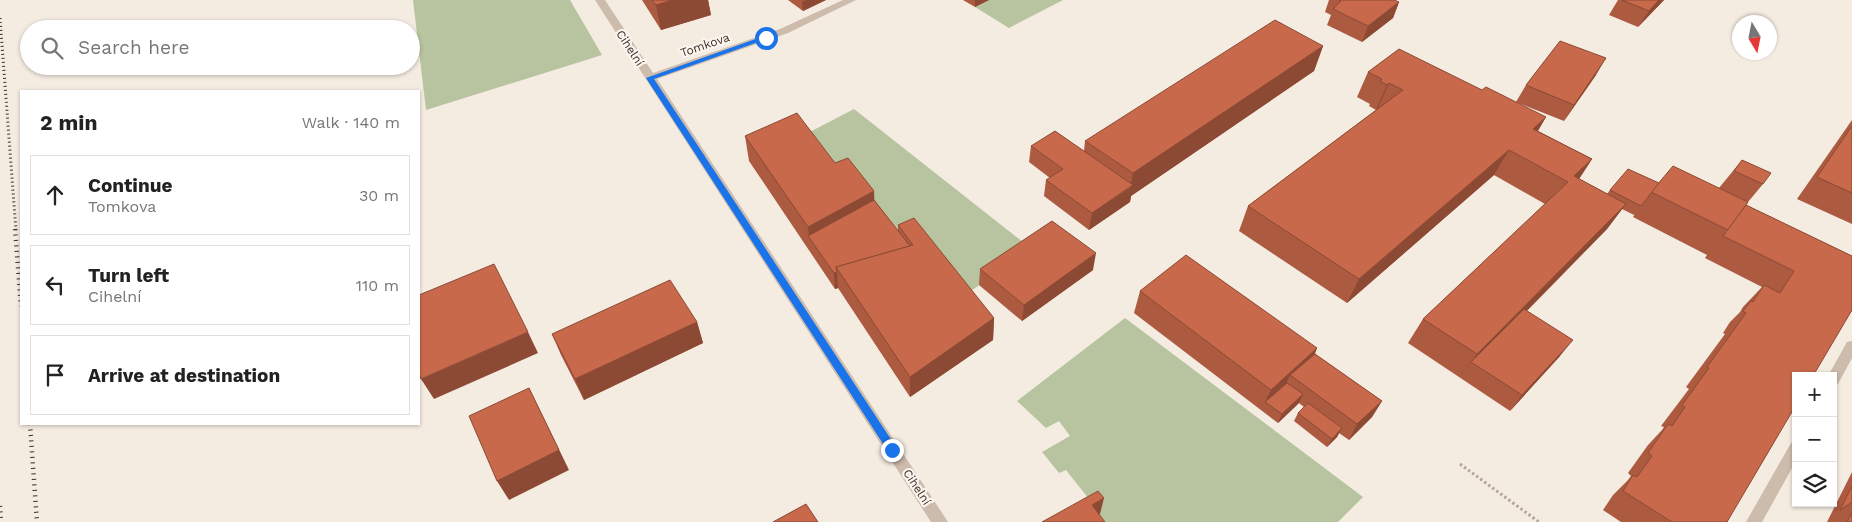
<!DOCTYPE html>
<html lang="en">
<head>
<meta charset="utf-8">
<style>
  :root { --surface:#fff; --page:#f6f6f6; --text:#222; --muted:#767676; --line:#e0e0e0 }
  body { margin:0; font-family:"Work Sans",sans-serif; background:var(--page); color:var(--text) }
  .controls { position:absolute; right:15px; bottom:15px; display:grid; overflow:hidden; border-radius:0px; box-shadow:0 1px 4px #0004 }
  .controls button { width:45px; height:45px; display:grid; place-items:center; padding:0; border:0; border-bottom:1px solid var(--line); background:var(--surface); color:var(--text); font:25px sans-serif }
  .compass { position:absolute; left:1732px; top:15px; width:45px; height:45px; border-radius:50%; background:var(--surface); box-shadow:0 1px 4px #0004; rotate:170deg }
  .stop { position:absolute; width:15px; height:15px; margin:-11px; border:4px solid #1a73e8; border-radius:50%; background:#fff }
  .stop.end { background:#1a73e8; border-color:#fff; box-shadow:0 1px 5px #0008 }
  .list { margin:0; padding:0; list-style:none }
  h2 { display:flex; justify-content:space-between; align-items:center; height:65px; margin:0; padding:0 20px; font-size:21px }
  h2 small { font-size:16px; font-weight:400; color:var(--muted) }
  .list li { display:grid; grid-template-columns:32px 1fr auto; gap:15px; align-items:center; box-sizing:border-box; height:80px; margin:0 10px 10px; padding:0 10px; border:1px solid var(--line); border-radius:0px }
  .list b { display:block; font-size:19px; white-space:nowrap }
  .list p { margin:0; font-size:16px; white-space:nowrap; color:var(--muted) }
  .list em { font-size:16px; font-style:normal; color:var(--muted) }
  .icon { flex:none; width:28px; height:28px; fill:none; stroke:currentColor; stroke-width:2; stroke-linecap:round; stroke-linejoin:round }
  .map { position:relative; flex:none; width:1852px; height:522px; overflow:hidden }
  .search { position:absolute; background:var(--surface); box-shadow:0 1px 4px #0004; left:20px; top:20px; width:400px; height:55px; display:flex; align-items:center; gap:12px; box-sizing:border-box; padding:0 18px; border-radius:28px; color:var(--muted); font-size:19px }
  .panel { position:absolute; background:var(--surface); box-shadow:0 1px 4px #0004; left:20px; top:90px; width:400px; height:335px; border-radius:0px }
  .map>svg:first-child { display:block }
  .green { fill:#b8c4a0 }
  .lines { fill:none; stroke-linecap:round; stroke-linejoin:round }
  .path { stroke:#b9a596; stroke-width:3; stroke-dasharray:2.5 2.5; stroke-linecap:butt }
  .minor { fill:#cdbbac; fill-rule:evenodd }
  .rail-far1 { stroke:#3b302b; stroke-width:3; stroke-dasharray:1 3; stroke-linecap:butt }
  .rail { stroke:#3b302b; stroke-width:4.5; stroke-dasharray:1 4.5; stroke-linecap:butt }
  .wall { fill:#ac5a40 }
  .shaded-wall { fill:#8c4a34 }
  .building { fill:#c8694b; stroke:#8c4a34 }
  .route { fill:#1a73e8 }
  .labels { text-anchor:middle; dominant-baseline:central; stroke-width:4.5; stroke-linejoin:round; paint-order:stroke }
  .street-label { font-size:12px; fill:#3b302b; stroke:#fbf5ee }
</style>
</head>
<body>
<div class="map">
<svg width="1852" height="522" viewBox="0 0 1852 522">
  <rect width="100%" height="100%" fill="#f4ebe1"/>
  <g class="green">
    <polygon points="413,0 570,0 602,55 426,110"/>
    <polygon points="989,0 1063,0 1009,28 975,7"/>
    <polygon points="854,109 1033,250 960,298 899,246 802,136"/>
    <polygon points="1125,318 1363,497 1338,522 1090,522 1100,513 1066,470 1059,473 1042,452 1070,436 1059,421 1046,428 1017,401"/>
  </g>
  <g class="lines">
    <polyline class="path" points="1460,464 1539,522"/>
    <g class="minor">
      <polygon points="595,0 605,0 653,73 780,29 843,0 856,0 788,33 657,79 948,522 931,522"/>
      <polygon points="1852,341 1852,358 1838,384 1833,386 1833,376 1828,376 1847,342"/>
      <polygon points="1796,441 1796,461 1762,522 1746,522 1791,443"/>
    </g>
    <polyline class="rail-far1" points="0,18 16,231"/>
    <g class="rail">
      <polyline points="15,229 21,306"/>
      <polyline points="30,424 37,522"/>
      <polyline points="0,506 1,522"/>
    </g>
  </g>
  <g class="wall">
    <polygon points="642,0 708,0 711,15 661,30"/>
    <polygon points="788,0 826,0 803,11"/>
    <polygon points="963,0 989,0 975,7"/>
    <polygon points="1329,0 1394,0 1399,2 1393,18 1362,42 1327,25 1331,15 1325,12"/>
    <polygon points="1618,0 1664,0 1638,27 1609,15"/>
    <polygon points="1323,46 1314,71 1131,196 1130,202 1089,230 1044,196 1046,180 1050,178 1029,162 1031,146 1084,151 1085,141"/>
    <polygon points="1368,72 1482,90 1546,117 1538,131 1592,159 1579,179 1607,194 1610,190 1659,183 1719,188 1742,160 1763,184 1748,202 1746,205 1852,256 1727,522 1621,522 1603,510 1613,495 1628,480 1631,476 1628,473 1648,445 1662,430 1664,427 1661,426 1689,389 1686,387 1725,334 1723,333 1730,322 1740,312 1743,307 1762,287 1705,258 1707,255 1633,217 1635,214 1634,215 1622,209 1607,229 1527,311 1560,356 1510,411 1408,343 1423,319 1545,204 1494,175 1347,303 1239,231 1248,206 1376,110 1369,106 1370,104 1357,97"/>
    <polygon points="1596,75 1564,121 1516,102 1526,85"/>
    <polygon points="1852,120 1852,224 1797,199"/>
    <polygon points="745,136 835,163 874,200 898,231 898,225 994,318 993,340 910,397 838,288 835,289 749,161"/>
    <polygon points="980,269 1093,270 1022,321 979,285"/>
    <polygon points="1140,291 1317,348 1315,354 1382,401 1372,417 1349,440 1339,433 1337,437 1327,447 1294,421 1298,413 1304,407 1299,403 1278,423 1134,313"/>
    <polygon points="697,322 703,343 584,400 561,355 552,334"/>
    <polygon points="1852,472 1852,522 1827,522"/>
  </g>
  <g class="shaded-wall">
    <polygon points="673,0 708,0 711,15 661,30 656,5"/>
    <polygon points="806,0 826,0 803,11 802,2"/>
    <polygon points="975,0 989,0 975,7"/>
    <polygon points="1659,0 1664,0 1638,27 1649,11"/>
    <polygon points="1399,2 1393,18 1362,42 1368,26"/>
    <polygon points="1323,46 1314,71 1131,196 1130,202 1089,230 1092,213 1130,188 1133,173"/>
    <polygon points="1606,58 1596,75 1564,121 1574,105"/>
    <polygon points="1389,83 1378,108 1376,110 1387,85"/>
    <polygon points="1546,117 1531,142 1533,129"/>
    <polygon points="1509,150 1494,175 1347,303 1359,279"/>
    <polygon points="1592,159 1575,185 1574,176"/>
    <polygon points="874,191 875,216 809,237 808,227"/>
    <polygon points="1626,204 1607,229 1474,364 1471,362 1460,378 1477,354"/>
    <polygon points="1096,253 1093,270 1022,321 1024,305"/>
    <polygon points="837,272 838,288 835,289 834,273"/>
    <polygon points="994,318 993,340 910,397 910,377"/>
    <polygon points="697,322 703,343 584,400 575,379"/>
    <polygon points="528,332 538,353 434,399 421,379"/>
    <polygon points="1573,340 1560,356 1510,411 1522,395"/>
    <polygon points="1317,348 1307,369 1290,375 1283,391 1265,402 1271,390"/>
    <polygon points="529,388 569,470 509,500 497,481"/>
    <polygon points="1303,394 1299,403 1278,423 1282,414"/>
    <polygon points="1382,401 1372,417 1349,440 1357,424"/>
    <polygon points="1342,428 1337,437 1327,447 1332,439"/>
    <polygon points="1104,498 1099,518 1092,505"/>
  </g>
  <g class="building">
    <polygon points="652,0 673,0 656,5"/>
    <polygon points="1339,0 1394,0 1399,2 1368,26 1333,9 1341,1"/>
    <polygon points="1622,0 1659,0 1649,11"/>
    <polygon points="1275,20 1323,46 1133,173 1085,141"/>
    <polygon points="1560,41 1606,58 1574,105 1526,85"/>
    <polygon points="1399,49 1482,90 1486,87 1546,117 1533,129 1592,159 1574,176 1626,204 1477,354 1423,319 1568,182 1509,150 1359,279 1248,206 1403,90 1389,83 1387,85 1380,81 1382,79 1368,72"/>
    <polygon points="797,113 835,163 848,158 874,191 808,227 745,136"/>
    <polygon points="1852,126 1852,193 1817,177"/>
    <polygon points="1055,131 1133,185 1092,213 1046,180 1063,169 1031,146"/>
    <polygon points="1742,160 1771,173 1763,184 1734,171"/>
    <polygon points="1673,166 1748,202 1728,230 1651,192"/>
    <polygon points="1628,169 1659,183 1641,206 1610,190"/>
    <polygon points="874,200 910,246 836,267 837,272 834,273 808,236"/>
    <polygon points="1746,205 1852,256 1852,310 1813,376 1796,376 1796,405 1727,522 1672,522 1623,491 1633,475 1637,477 1652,456 1648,453 1668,424 1672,426 1685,407 1682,405 1709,368 1707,367 1746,313 1743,311 1751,301 1753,302 1764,285 1780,293 1794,271 1723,236"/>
    <polygon points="914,218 994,318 910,377 836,267 913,245 898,225"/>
    <polygon points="1052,221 1096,253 1024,305 980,269"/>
    <polygon points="1186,255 1317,348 1271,390 1140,291"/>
    <polygon points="494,264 528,332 421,379 419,373 419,295"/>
    <polygon points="670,280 697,322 575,379 552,334"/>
    <polygon points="1524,309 1573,340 1522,395 1471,362"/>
    <polygon points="1315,354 1382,401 1357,424 1290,375"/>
    <polygon points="1287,383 1303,394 1282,414 1265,402"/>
    <polygon points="529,388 559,450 497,481 469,416"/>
    <polygon points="1308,403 1342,428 1332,439 1298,413"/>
    <polygon points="1852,486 1852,502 1840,510"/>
    <polygon points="1098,491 1104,498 1092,505 1105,522 1042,522"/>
    <polygon points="806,504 818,522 773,522"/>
    <polygon points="1852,512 1852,522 1847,522"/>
  </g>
  <polygon class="route" points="764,36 770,38 654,79 896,447 896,453 889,453 646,78"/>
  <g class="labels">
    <g class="street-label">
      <text transform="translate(705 45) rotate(-19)">Tomkova</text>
      <text transform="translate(630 48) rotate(57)">Cihelní</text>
      <text transform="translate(917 487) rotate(57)">Cihelní</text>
    </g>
  </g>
</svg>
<div class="controls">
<button>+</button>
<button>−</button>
<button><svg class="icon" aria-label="layers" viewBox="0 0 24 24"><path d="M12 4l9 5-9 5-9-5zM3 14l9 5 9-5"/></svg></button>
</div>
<svg class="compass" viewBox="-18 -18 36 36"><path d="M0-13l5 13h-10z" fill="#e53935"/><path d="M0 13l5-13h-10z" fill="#767676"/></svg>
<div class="stop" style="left:766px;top:38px"></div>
<div class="stop end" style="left:892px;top:450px"></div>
<div class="search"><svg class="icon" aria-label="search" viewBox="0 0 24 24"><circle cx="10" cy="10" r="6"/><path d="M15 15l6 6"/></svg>Search here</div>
<section class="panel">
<h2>2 min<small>Walk · 140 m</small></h2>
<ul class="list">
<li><svg class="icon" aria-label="ahead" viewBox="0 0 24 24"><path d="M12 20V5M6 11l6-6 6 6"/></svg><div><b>Continue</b><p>Tomkova</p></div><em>30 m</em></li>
<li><svg class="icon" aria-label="left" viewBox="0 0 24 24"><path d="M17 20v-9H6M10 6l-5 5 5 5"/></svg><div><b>Turn left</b><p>Cihelní</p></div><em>110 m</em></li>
<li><svg class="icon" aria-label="arrive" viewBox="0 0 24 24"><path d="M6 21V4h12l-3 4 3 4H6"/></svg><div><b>Arrive at destination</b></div></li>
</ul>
</section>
</div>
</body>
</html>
